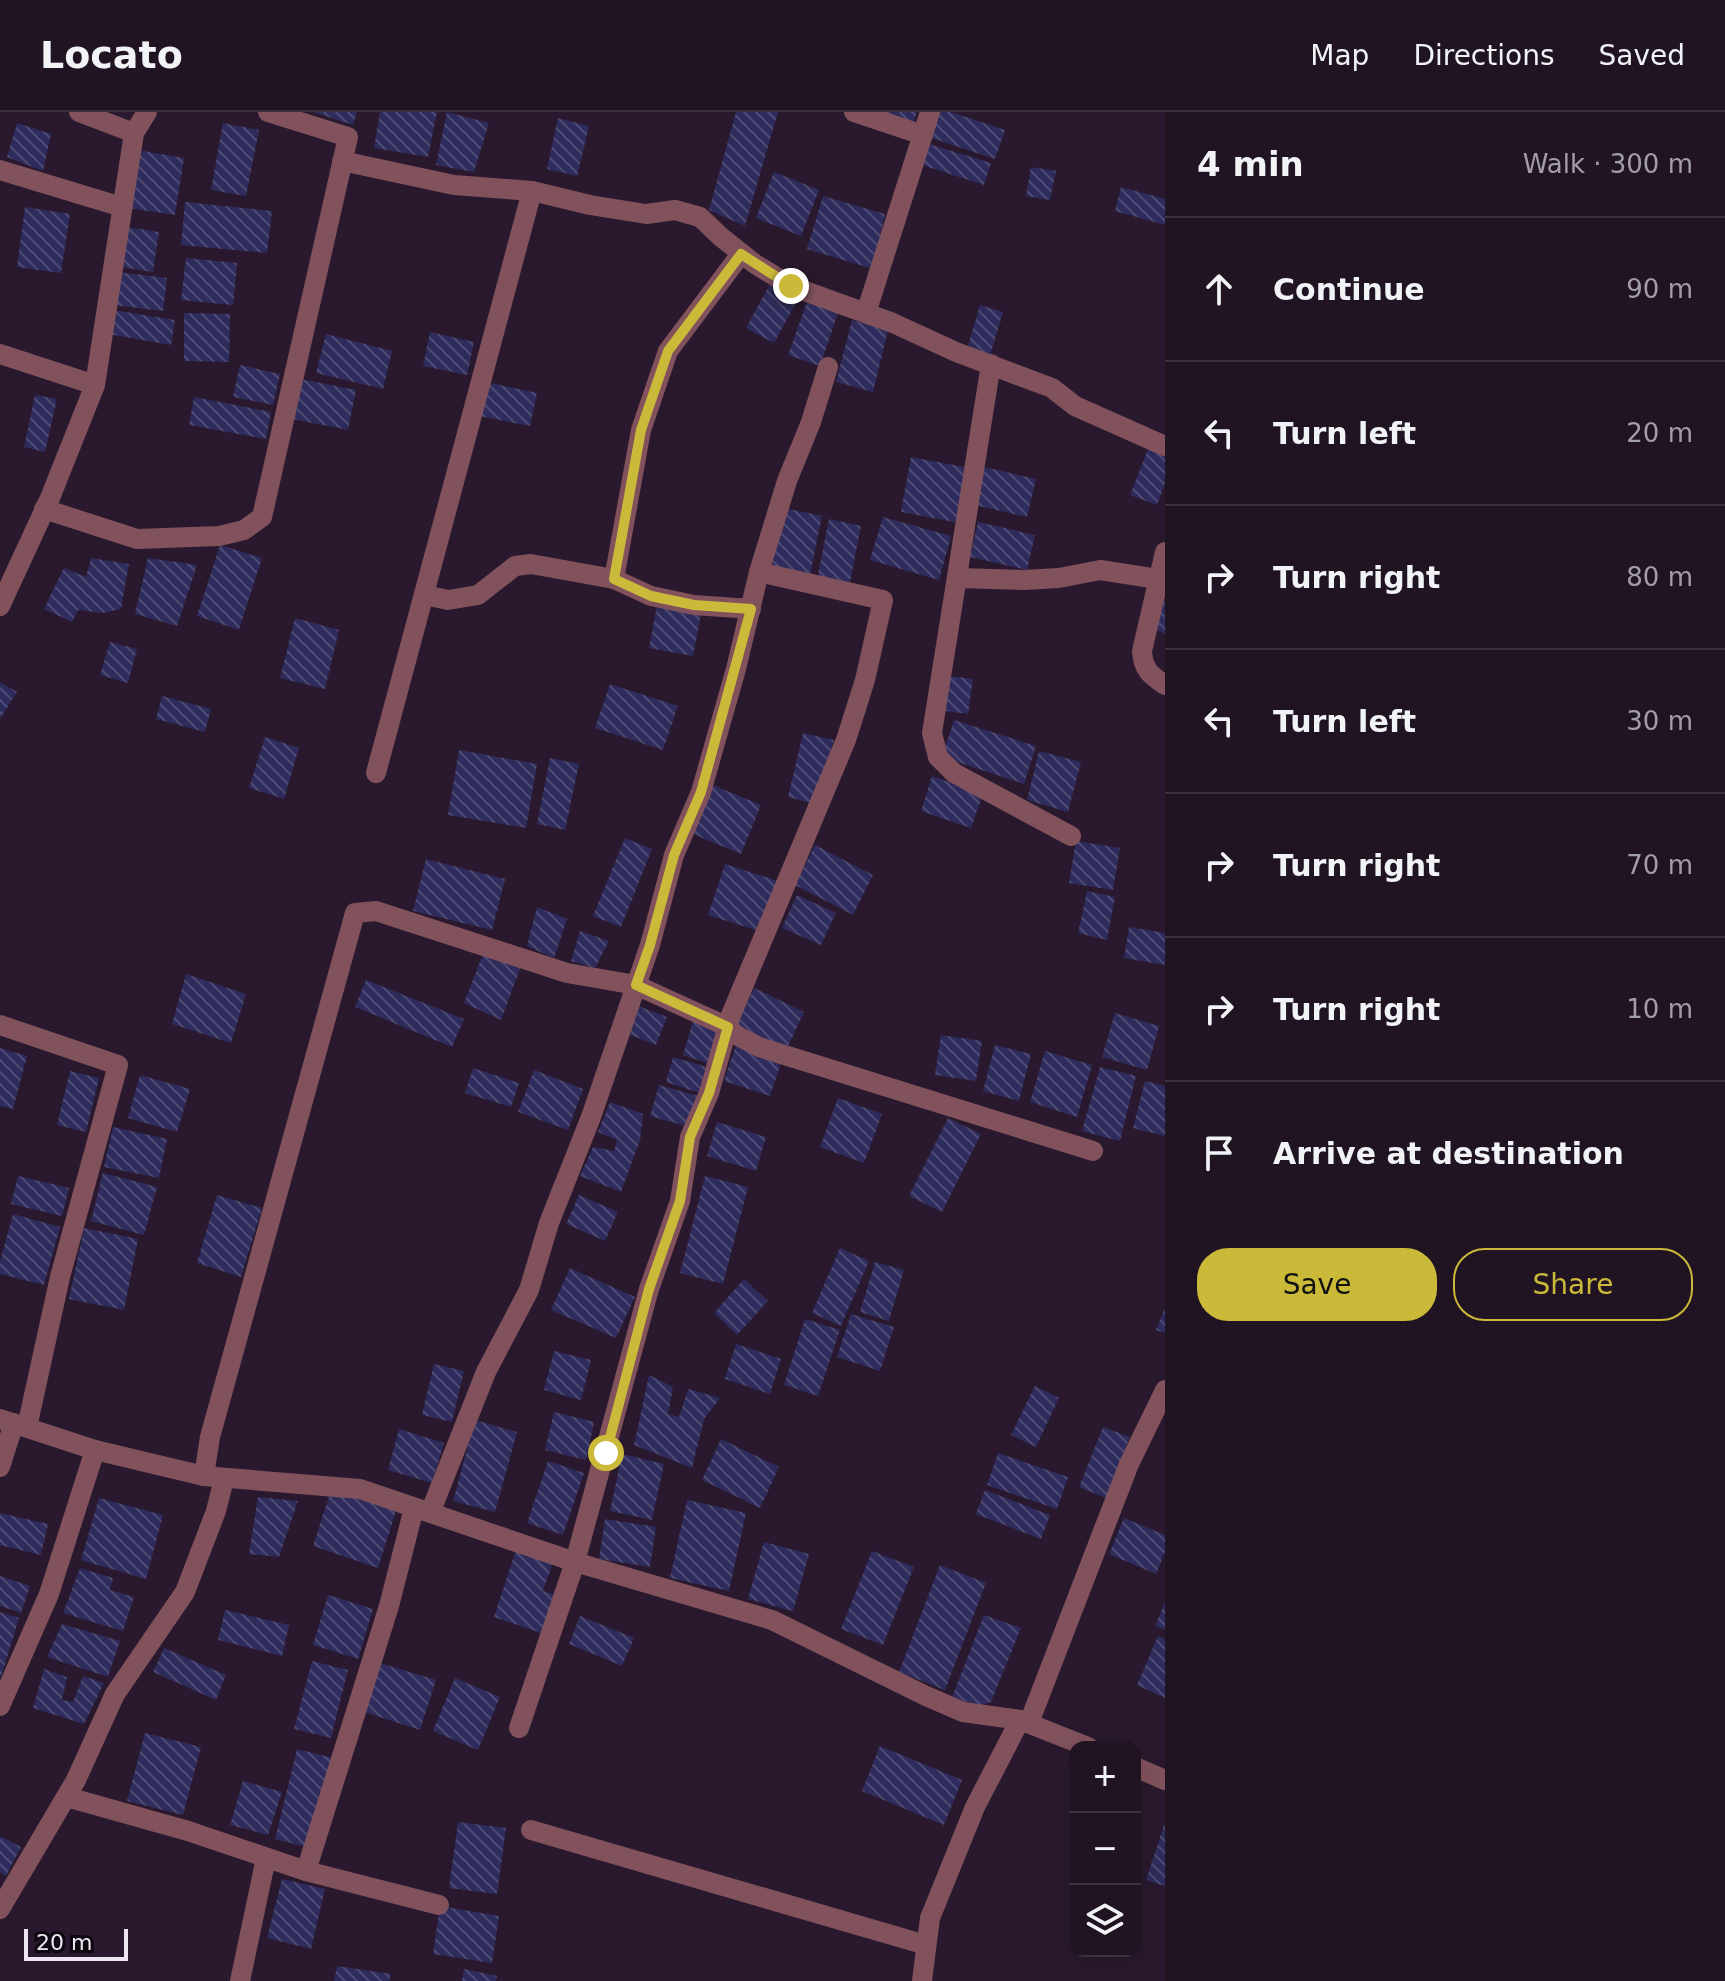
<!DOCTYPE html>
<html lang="en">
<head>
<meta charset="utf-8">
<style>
  :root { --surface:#201322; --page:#2d202f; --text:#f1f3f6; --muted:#a29ea5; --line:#3d3240; --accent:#cbba39 }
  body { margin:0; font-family:"DejaVu Sans",sans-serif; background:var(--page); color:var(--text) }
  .controls { position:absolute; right:24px; bottom:24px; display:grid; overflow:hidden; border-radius:16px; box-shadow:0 8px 32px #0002 }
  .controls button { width:72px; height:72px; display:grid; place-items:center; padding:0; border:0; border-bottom:2px solid var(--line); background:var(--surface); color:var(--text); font:40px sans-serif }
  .scale { position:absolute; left:24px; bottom:20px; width:104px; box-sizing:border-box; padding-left:8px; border:4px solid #efe4f2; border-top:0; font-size:22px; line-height:28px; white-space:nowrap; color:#efe4f2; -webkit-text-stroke:6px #0e0710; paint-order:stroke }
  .stop { position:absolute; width:24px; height:24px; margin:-18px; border:6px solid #cbba39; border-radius:50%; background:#fff }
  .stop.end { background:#cbba39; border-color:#fff; box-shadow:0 2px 8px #0008 }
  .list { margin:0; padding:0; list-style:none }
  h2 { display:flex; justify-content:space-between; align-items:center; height:104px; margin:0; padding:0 32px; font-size:34px }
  h2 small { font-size:26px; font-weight:400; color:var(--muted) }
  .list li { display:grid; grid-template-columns:52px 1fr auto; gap:24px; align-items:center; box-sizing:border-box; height:144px; padding:0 32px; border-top:2px solid var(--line) }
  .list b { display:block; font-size:30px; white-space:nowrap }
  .list em { font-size:26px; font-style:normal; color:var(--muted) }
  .actions { display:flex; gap:16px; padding:24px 32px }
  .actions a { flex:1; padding:18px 0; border:2px solid var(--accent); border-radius:32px; text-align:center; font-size:28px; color:var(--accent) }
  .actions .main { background:var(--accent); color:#111 }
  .icon { flex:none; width:44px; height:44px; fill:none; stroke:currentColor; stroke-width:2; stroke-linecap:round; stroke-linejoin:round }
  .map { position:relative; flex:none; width:1165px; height:1869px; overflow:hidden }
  header { display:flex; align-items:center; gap:48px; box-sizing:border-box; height:112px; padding:0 40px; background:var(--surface); border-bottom:2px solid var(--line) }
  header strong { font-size:38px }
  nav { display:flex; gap:44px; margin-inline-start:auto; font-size:28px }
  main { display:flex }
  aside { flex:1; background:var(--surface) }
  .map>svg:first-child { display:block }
  .building { fill:url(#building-back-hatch) }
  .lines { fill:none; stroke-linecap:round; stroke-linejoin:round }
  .minor { stroke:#81525c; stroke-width:20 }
  .tertiary { stroke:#81525c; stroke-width:20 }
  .route { stroke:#cbba39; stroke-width:10 }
</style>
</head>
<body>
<header>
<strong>Locato</strong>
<nav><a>Map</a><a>Directions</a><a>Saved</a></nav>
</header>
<main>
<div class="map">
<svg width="1165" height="1869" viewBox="0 0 1165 1869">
  <defs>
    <pattern id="building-back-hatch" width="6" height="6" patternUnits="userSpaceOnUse" patternTransform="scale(2)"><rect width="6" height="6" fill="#2e2c5c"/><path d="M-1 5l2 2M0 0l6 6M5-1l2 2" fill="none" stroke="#4d4a74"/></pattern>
  </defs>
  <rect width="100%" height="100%" fill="#2a192e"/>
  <g class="building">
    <polygon points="313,0 357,0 353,13"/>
    <polygon points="380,0 437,0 428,45 374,36"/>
    <polygon points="447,0 489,11 474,60 436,53"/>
    <polygon points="736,0 778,0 745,114 709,98"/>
    <polygon points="861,0 917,0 911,18"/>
    <polygon points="937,0 951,0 1005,18 995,47 928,25"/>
    <polygon points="558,6 589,14 577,64 547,57"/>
    <polygon points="17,11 51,22 43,59 7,45"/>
    <polygon points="223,11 259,18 246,84 211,78"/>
    <polygon points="926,31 991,51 984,73 919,52"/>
    <polygon points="137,38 184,46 175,103 128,96"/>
    <polygon points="1031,55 1056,59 1050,88 1026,84"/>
    <polygon points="774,60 819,78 801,124 756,106"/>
    <polygon points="1121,75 1165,87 1165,113 1115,99"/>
    <polygon points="823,84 885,102 873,157 807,137"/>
    <polygon points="185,90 272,99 267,141 181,133"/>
    <polygon points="25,95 70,102 61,161 17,155"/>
    <polygon points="126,115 159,120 153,160 120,155"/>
    <polygon points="186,146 237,151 233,193 181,188"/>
    <polygon points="117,160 167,166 163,199 113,193"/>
    <polygon points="770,172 798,187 774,231 746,216"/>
    <polygon points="807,190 838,201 820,254 788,243"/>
    <polygon points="980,193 1003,200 990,244 967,237"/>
    <polygon points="113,198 175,208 171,233 108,222"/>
    <polygon points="184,201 230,202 229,250 184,249"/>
    <polygon points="852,208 888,218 873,280 836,270"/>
    <polygon points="430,220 474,230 467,263 423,254"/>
    <polygon points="326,222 392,239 383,277 316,261"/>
    <polygon points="240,253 280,262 273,293 233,285"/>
    <polygon points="300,267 356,278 348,318 292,307"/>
    <polygon points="486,270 537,281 530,314 479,304"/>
    <polygon points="35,283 57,287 45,340 24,335"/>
    <polygon points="194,285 271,300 266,327 189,313"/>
    <polygon points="1150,332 1165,338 1165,371 1157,393 1130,383"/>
    <polygon points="911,345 970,356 960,411 901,400"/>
    <polygon points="984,355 1036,367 1027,405 975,393"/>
    <polygon points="784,396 822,404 810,463 772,455"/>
    <polygon points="883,405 951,424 939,468 870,448"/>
    <polygon points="829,407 861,414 849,475 817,468"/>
    <polygon points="978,410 1035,423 1027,458 970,445"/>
    <polygon points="220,433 262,446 239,518 197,504"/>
    <polygon points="91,446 129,452 121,497 103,501 78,498 72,510 44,497 64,456 86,465"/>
    <polygon points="148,446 197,453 177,514 135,502"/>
    <polygon points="1163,487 1165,488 1165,522 1149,514"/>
    <polygon points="657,493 701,502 693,544 649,536"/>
    <polygon points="295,506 339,518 325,577 280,566"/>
    <polygon points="110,530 137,537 128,571 100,563"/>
    <polygon points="949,564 973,567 968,602 945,599"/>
    <polygon points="0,570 17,580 0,607"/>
    <polygon points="610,572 678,594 663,638 595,616"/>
    <polygon points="162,584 211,597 205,620 156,607"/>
    <polygon points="954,608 1036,634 1024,672 942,645"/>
    <polygon points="803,621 834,628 818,693 788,685"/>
    <polygon points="265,625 299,636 284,687 249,676"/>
    <polygon points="459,638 537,652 526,716 448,703"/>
    <polygon points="1039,639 1081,650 1068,700 1027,688"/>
    <polygon points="550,646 579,652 565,718 537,712"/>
    <polygon points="932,664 983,682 971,716 921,699"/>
    <polygon points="713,673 761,693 741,742 693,722"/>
    <polygon points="625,726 652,737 621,815 593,804"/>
    <polygon points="1076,729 1120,736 1113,778 1069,771"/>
    <polygon points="815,733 873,763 853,803 795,773"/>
    <polygon points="426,747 505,767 492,818 413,799"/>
    <polygon points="725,752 778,769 762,820 708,803"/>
    <polygon points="1087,779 1115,785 1107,828 1078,821"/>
    <polygon points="797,783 836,801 821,833 782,816"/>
    <polygon points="537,795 567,807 554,846 527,834"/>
    <polygon points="1129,815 1165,821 1165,853 1124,846"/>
    <polygon points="580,819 609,829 595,856 571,849"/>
    <polygon points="483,842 521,854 501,908 464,891"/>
    <polygon points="186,862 246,882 231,931 172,912"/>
    <polygon points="366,868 464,907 452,935 355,895"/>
    <polygon points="754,876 804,900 786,939 735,915"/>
    <polygon points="633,892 667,905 656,933 623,920"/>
    <polygon points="1115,901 1159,914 1147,958 1102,945"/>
    <polygon points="693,909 724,918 713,953 683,943"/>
    <polygon points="941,923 982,929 976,969 935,963"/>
    <polygon points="736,933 782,948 770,984 724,969"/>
    <polygon points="995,933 1031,942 1019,989 983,979"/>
    <polygon points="0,936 27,944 13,997 0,994"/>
    <polygon points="1045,939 1092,953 1077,1005 1030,990"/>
    <polygon points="673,945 710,956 702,982 666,970"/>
    <polygon points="1100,955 1136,964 1120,1029 1082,1019"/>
    <polygon points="473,956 519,971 511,995 465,981"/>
    <polygon points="534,958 583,977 568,1018 518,1000"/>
    <polygon points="70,959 99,966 86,1020 57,1013"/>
    <polygon points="140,963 190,977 177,1020 128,1006"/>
    <polygon points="1145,969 1165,974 1165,1024 1133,1016"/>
    <polygon points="659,973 702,985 693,1016 650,1004"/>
    <polygon points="838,986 882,1002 864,1051 820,1035"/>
    <polygon points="610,990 643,1002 640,1028 621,1080 580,1064 593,1035 614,1039 617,1028 598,1020"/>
    <polygon points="948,1006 981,1022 942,1100 909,1084"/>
    <polygon points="717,1010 766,1025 756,1059 707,1044"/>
    <polygon points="113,1015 167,1027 159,1066 104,1055"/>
    <polygon points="103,1061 157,1075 144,1123 91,1109"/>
    <polygon points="18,1064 69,1076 62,1104 11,1092"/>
    <polygon points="705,1064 748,1075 723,1172 680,1161"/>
    <polygon points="217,1083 262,1096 241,1165 197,1151"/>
    <polygon points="579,1083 618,1100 605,1129 566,1112"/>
    <polygon points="13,1102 60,1115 44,1173 0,1162 0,1150"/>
    <polygon points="84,1116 138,1127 124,1198 69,1187"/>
    <polygon points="840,1136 869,1149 841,1214 812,1201"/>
    <polygon points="875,1150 904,1158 889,1209 860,1200"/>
    <polygon points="570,1156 635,1185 616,1226 551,1198"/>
    <polygon points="744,1167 768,1189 737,1223 714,1201"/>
    <polygon points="1165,1196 1165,1221 1156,1218"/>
    <polygon points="851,1202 894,1215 880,1259 837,1245"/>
    <polygon points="805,1207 840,1218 818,1284 784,1273"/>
    <polygon points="736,1232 781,1247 770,1282 725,1267"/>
    <polygon points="554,1239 591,1248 581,1288 544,1278"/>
    <polygon points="434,1252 464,1259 452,1310 422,1303"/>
    <polygon points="649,1263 673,1275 668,1302 679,1305 688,1277 720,1286 704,1307 692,1356 634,1333"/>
    <polygon points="1035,1274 1059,1286 1036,1335 1011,1323"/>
    <polygon points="554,1300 594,1310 586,1348 545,1338"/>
    <polygon points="475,1308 517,1320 495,1400 453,1389"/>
    <polygon points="1103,1315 1130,1325 1106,1386 1079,1375"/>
    <polygon points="399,1317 444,1331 432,1371 388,1358"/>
    <polygon points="721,1327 779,1355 760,1396 702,1368"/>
    <polygon points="998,1341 1068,1365 1057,1397 987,1373"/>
    <polygon points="622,1342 664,1352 652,1408 610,1399"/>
    <polygon points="548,1349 584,1361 563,1423 527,1411"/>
    <polygon points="331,1378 396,1399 378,1456 313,1434"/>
    <polygon points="985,1378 1050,1403 1041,1427 976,1402"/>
    <polygon points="258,1385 298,1389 279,1445 249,1442"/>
    <polygon points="99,1386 163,1403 146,1467 81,1448"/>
    <polygon points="687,1388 746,1401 729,1479 670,1466"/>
    <polygon points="0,1401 48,1412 41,1443 0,1433"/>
    <polygon points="1124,1406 1165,1423 1165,1440 1156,1462 1109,1442"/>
    <polygon points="605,1407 656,1415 650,1455 599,1447"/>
    <polygon points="764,1430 809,1442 793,1499 748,1487"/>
    <polygon points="516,1438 553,1450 543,1479 557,1483 544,1522 494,1505"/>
    <polygon points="872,1439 914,1455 883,1533 841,1517"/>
    <polygon points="940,1453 986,1471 945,1578 899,1560"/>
    <polygon points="80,1456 113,1466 110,1478 134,1485 123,1519 63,1501"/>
    <polygon points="0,1464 30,1474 21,1501 0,1494"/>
    <polygon points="328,1483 373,1497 358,1547 313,1533"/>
    <polygon points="1165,1490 1165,1518 1155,1514"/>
    <polygon points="225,1498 289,1513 282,1544 218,1528"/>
    <polygon points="0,1500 19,1506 1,1565 0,1565"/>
    <polygon points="984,1503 1021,1516 991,1590 978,1594 952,1585"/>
    <polygon points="580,1504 634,1526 622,1554 569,1532"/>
    <polygon points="62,1512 120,1529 108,1565 47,1545"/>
    <polygon points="1158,1524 1165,1527 1165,1586 1137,1573"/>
    <polygon points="164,1536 226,1563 216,1588 153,1560"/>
    <polygon points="312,1549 348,1558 331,1626 294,1617"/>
    <polygon points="380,1551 436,1568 420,1618 364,1600"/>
    <polygon points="44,1557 67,1565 62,1588 73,1590 83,1564 104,1571 84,1612 33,1596"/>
    <polygon points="455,1566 500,1585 478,1638 433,1619"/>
    <polygon points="145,1621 201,1635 183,1703 127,1689"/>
    <polygon points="880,1634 962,1668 944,1713 862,1679"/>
    <polygon points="297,1637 333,1646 311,1736 275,1727"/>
    <polygon points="243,1669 282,1680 268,1723 230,1713"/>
    <polygon points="458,1710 506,1716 497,1782 449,1776"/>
    <polygon points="1164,1713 1165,1713 1165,1774 1146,1768"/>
    <polygon points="0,1724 21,1735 6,1764 0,1760"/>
    <polygon points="282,1767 325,1777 311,1837 267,1826"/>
    <polygon points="440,1794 499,1804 492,1851 433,1842"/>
    <polygon points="337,1854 391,1862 389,1869 334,1869"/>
    <polygon points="464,1857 497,1864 496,1869 462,1869"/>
  </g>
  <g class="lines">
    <g class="minor">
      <polyline points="79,0 134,21"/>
      <polyline points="854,0 923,23"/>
      <polyline points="342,49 454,73 532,79 590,93 646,102 675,98 700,105 721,125 755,152 791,174 893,211 956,240 1052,276 1075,294 1165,334"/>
      <polyline points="0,58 122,95"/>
      <polyline points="866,201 930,0"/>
      <polyline points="0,242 95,273"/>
      <polyline points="991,252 932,621 938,645 954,661 1071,724"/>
      <polyline points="44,397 137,427 219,424 244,418 262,405 348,25 268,0"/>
      <path d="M1165 440 1142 539C1143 557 1150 563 1165 573"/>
      <polyline points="957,466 1024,468 1059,466 1100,458 1158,467"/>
      <polyline points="614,467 641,318 668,239 741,142"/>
      <polyline points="425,483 448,488 478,483 515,454 531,452 614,467 651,484 694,493 751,497"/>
      <polyline points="0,494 50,386 95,273 134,21 147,0"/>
      <polyline points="376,661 532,79"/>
      <polyline points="0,913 118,953 60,1165 27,1315"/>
      <polyline points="0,1355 14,1311"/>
      <polyline points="204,1364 210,1325 355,801 376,799 567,861 636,873 728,915 736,923 759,935 1093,1039"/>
      <polyline points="430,1401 486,1260 529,1178 549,1111 591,1005 650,833 674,743 701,680 736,557 759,460 787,369 811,310 828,255"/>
      <polyline points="0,1594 49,1482 95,1338"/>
      <polyline points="1029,1611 1129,1352 1165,1278"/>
      <polyline points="519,1616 575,1450 649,1177 680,1089 690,1025 709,981 731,903 846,628 865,568 883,488 759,460"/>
      <polyline points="67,1685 188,1719 306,1759 389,1494 414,1396"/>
      <polyline points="531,1718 926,1833"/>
      <polyline points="306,1759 439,1793"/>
      <polyline points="0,1797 76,1668 115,1582 185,1480 216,1399 224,1367"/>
      <polyline points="240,1869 266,1746"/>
      <polyline points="922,1869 930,1806 975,1695 1020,1608"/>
    </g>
    <g class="tertiary">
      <polyline points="0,1307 95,1338 204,1364 360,1377 575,1450 772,1508 926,1584 963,1600 1020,1608 1088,1635"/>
      <polyline points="1135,1655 1165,1668"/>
    </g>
  </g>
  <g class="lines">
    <polyline class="route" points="606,1341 649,1177 680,1089 690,1025 709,981 728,915 636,873 650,833 674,743 701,680 751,497 694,493 651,484 614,467 641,318 668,239 741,142 791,174"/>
  </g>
</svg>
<div class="controls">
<button>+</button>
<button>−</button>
<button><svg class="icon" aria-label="layers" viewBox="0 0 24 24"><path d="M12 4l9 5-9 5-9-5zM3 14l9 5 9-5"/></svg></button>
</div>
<div class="scale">20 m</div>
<div class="stop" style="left:606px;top:1341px"></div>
<div class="stop end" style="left:791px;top:174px"></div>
</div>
<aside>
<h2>4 min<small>Walk · 300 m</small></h2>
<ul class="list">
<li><svg class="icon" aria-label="ahead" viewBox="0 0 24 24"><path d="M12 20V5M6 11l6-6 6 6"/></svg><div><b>Continue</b></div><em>90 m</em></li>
<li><svg class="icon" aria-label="left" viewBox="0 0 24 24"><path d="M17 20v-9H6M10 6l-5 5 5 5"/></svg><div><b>Turn left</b></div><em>20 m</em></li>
<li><svg class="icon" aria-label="right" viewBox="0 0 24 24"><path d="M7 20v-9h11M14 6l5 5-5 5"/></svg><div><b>Turn right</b></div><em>80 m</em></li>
<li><svg class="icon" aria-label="left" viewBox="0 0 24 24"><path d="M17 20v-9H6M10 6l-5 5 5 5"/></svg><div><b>Turn left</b></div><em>30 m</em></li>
<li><svg class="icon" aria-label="right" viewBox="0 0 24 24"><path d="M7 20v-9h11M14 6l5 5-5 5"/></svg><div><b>Turn right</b></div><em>70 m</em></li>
<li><svg class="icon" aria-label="right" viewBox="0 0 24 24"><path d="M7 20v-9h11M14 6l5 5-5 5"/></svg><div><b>Turn right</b></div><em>10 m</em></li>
<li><svg class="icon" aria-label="arrive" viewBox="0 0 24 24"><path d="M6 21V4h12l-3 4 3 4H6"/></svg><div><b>Arrive at destination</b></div></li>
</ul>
<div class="actions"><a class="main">Save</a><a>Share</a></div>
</aside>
</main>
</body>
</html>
